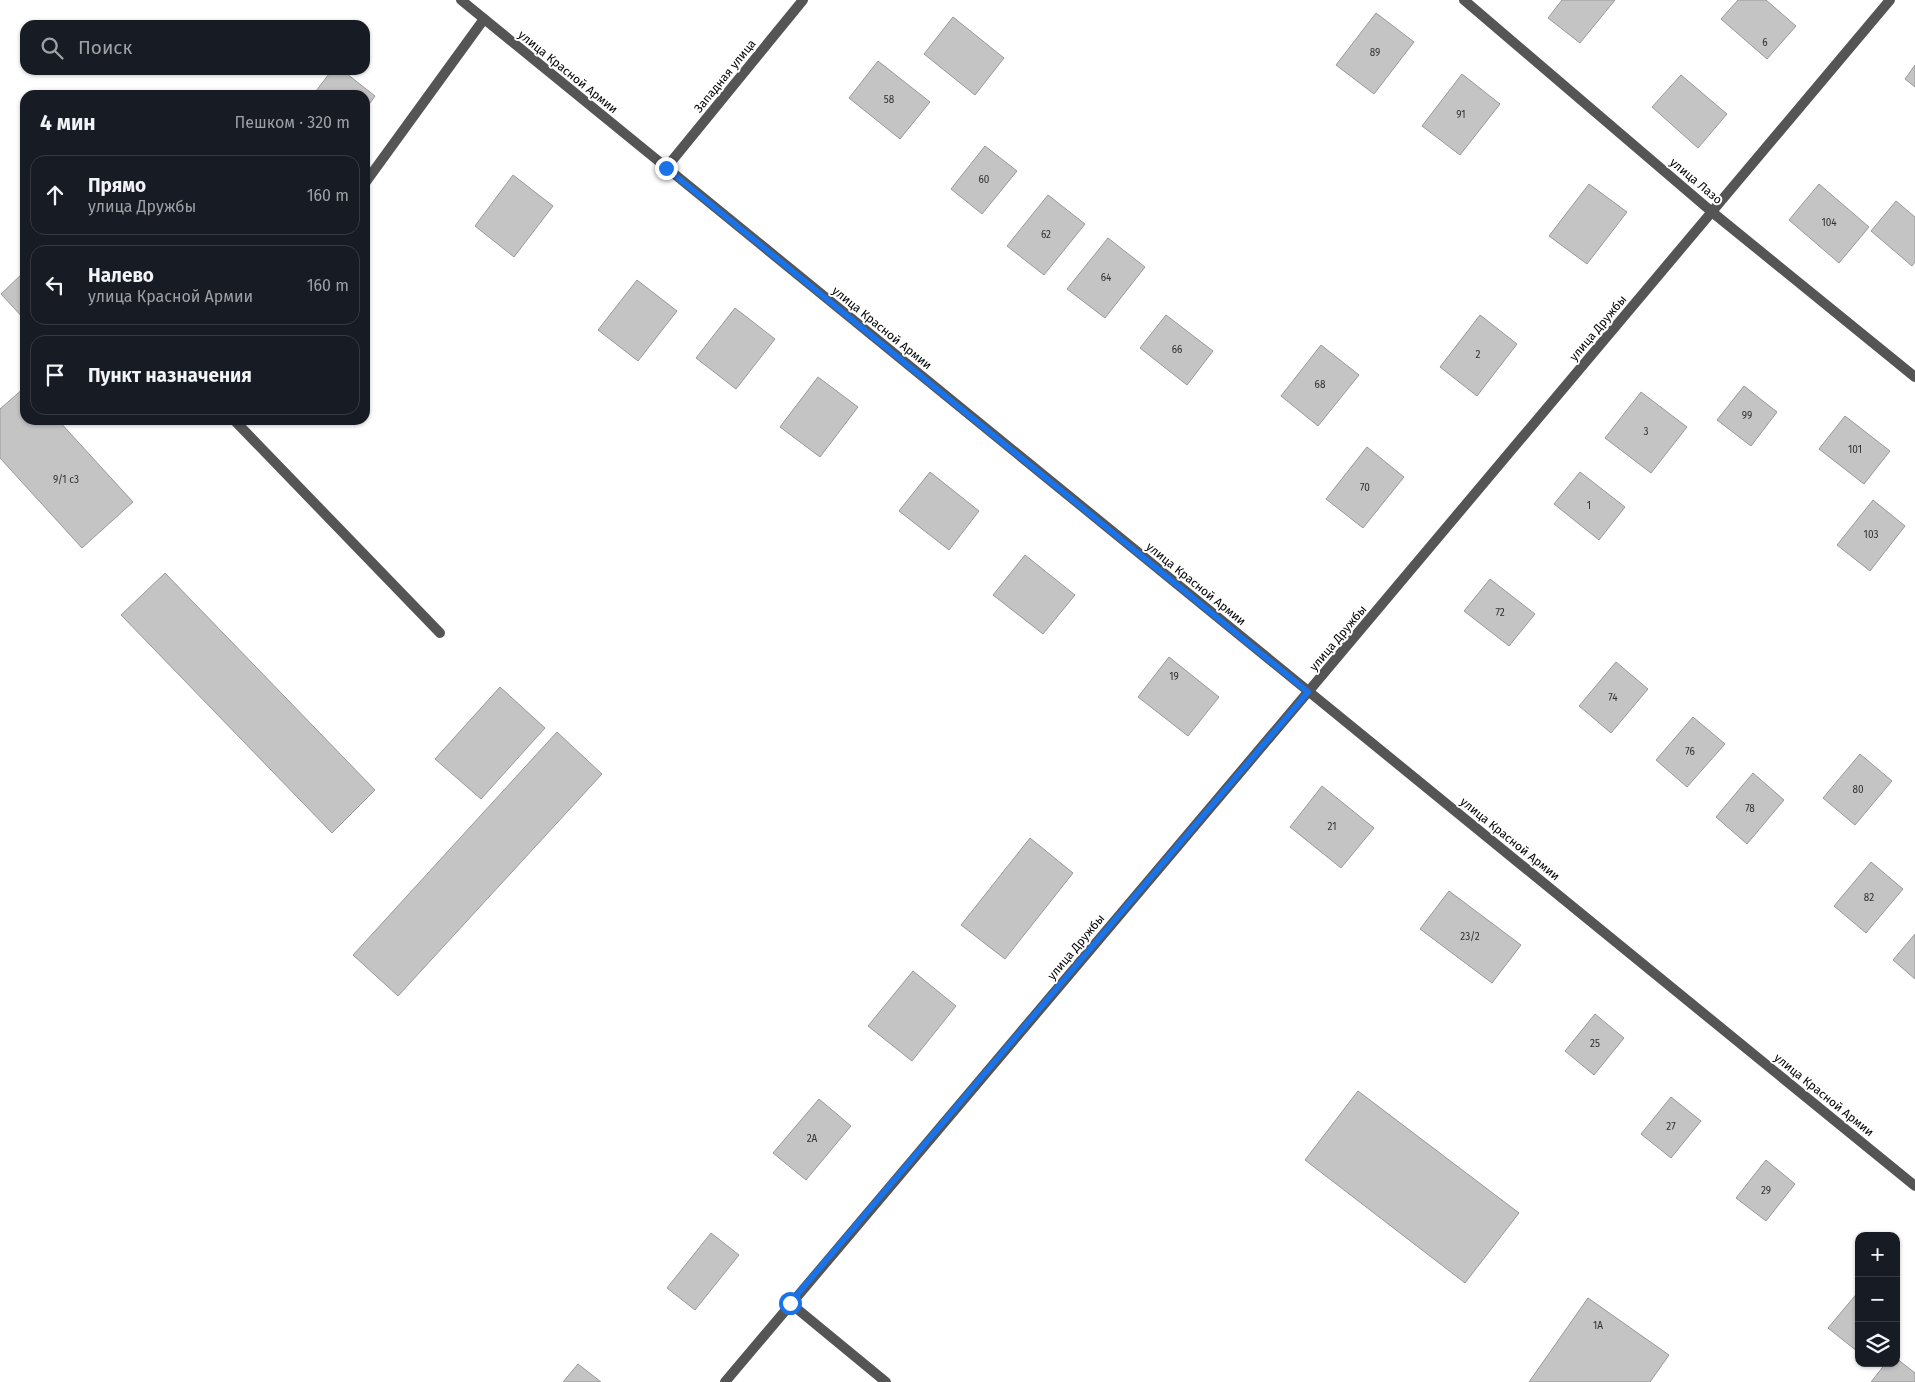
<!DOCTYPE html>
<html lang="ru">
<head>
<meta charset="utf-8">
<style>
  :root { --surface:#171b24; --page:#20242c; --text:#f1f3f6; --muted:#9ea1a6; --line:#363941 }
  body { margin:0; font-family:"Fira Sans",sans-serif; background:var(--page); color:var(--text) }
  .controls { position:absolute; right:15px; bottom:15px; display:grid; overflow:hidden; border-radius:10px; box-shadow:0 1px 4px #0004 }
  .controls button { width:45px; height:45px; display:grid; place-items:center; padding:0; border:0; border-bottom:1px solid var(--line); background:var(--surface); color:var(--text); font:25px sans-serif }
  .stop { position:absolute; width:15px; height:15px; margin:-11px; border:4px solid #1a73e8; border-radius:50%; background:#fff }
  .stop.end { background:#1a73e8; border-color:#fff; box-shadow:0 1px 5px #0008 }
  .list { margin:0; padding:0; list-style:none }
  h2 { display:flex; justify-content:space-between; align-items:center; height:65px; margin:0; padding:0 20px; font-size:21px }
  h2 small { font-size:16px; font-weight:400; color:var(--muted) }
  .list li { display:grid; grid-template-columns:32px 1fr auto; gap:15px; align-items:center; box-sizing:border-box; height:80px; margin:0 10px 10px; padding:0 10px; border:1px solid var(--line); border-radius:15px }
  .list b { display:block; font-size:19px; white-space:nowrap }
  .list p { margin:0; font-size:16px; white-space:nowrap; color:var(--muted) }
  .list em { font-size:16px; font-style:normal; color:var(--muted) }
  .icon { flex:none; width:28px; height:28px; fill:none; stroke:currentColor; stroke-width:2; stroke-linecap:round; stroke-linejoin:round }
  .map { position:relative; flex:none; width:1915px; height:1382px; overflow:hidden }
  .search { position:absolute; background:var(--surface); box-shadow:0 1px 4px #0004; left:20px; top:20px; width:350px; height:55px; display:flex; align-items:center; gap:12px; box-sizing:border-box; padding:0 18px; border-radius:15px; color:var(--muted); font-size:19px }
  .panel { position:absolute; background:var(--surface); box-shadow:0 1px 4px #0004; left:20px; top:90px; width:350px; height:335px; border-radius:15px }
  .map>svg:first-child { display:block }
  .building { fill:#c4c4c4; stroke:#999 }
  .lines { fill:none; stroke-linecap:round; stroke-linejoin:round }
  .service { stroke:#555; stroke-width:10 }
  .minor { stroke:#555; stroke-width:10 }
  .tertiary { stroke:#555; stroke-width:10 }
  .route { stroke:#1a73e8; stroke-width:6 }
  .labels { text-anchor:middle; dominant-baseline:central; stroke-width:4; stroke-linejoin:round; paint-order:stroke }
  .number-label { font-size:10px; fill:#313131 }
  .street-label { font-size:12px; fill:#000; stroke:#fff }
</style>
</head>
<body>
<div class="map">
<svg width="1915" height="1382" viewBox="0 0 1915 1382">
  <rect width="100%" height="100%" fill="#fff"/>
  <g class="building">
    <polygon points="1562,0 1615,0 1580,43 1548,18"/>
    <polygon points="1738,0 1766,0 1796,26 1767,59 1721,19"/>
    <polygon points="1376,13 1414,42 1374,94 1336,65"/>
    <polygon points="953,17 1004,58 975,95 924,54"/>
    <polygon points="878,61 930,102 900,139 849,98"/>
    <polygon points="1915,65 1915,87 1905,79"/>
    <polygon points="332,70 342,70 375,96 365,110 365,95 313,95"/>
    <polygon points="1462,74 1500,104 1460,155 1422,126"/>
    <polygon points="1681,75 1727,114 1698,148 1652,107"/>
    <polygon points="985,146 1017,171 982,214 951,189"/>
    <polygon points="513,175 553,206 514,257 475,226"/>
    <polygon points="1589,184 1627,212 1587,264 1549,236"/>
    <polygon points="1819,184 1869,227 1839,263 1789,220"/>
    <polygon points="1048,195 1085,224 1044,275 1007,246"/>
    <polygon points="1896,201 1915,217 1915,262 1912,266 1871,231"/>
    <polygon points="1108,238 1145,267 1105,318 1067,289"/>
    <polygon points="25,271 25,320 1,294"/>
    <polygon points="637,280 677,311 638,361 598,330"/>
    <polygon points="735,308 775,339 736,389 696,358"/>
    <polygon points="1166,315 1213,351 1187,385 1140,348"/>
    <polygon points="1480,315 1517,344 1477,396 1440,367"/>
    <polygon points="1321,345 1359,375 1318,426 1281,396"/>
    <polygon points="818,377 858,407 820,457 780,427"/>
    <polygon points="1744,386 1777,412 1751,446 1717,420"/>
    <polygon points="25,387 25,420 58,420 133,502 82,548 0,458 0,409"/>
    <polygon points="1641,392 1687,427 1651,473 1605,438"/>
    <polygon points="1845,416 1890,451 1864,484 1819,449"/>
    <polygon points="1367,447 1404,477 1363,528 1326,499"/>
    <polygon points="930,472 979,511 949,550 899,511"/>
    <polygon points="1580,472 1625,507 1599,540 1554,504"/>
    <polygon points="1873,500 1905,526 1870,571 1837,545"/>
    <polygon points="1025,555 1075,595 1043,634 993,595"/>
    <polygon points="165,573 375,790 332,833 121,615"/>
    <polygon points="1490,579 1535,614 1509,646 1464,611"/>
    <polygon points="1169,657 1219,697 1188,736 1138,697"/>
    <polygon points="1616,662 1648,689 1611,733 1579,706"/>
    <polygon points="500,687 545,728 481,799 435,759"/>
    <polygon points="1693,717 1725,744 1687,787 1656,760"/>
    <polygon points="557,732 602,774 398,996 353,955"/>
    <polygon points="1860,754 1892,781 1855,825 1823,798"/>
    <polygon points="1753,773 1784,800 1747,844 1716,817"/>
    <polygon points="1322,786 1374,828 1341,868 1290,827"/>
    <polygon points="1030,838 1073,873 1005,959 961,925"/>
    <polygon points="1871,862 1903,889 1866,933 1834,906"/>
    <polygon points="1449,891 1521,945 1492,983 1420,929"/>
    <polygon points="1915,934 1915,979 1893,960"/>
    <polygon points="913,971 956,1006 912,1061 868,1026"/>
    <polygon points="1595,1014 1624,1038 1594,1075 1565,1051"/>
    <polygon points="1358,1091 1519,1213 1465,1283 1305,1160"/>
    <polygon points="1671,1097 1701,1121 1671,1158 1641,1134"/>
    <polygon points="819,1099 851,1126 806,1180 773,1153"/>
    <polygon points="1766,1160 1795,1184 1766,1221 1736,1198"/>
    <polygon points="711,1233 739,1255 695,1310 667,1288"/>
    <polygon points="1859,1291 1859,1351 1858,1352 1828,1328"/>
    <polygon points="1588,1298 1669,1355 1650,1382 1529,1382"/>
    <polygon points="1896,1358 1915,1373 1915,1382 1871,1382 1886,1363 1896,1363"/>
    <polygon points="578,1364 601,1382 563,1382"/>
  </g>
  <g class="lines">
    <g class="service">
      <polyline points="365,183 484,19"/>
      <polyline points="234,420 440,633"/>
    </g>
    <g class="minor">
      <polyline points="1464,0 1712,212 1915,377"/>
      <polyline points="666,168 803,0"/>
      <polyline points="790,1303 886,1382"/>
      <polyline points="725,1382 1308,692"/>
    </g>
    <g class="tertiary">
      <polyline points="461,0 1915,1186"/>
      <polyline points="1308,692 1890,0"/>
    </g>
  </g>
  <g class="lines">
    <polyline class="route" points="666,168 1308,692 790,1303"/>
  </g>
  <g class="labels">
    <g class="number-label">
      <text x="1765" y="43">6</text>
      <text x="1375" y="53">89</text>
      <text x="889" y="100">58</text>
      <text x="1461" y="115">91</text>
      <text x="984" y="180">60</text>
      <text x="1829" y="223">104</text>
      <text x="1046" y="235">62</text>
      <text x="1106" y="278">64</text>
      <text x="1177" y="350">66</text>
      <text x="1478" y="355">2</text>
      <text x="1320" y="385">68</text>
      <text x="1747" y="416">99</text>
      <text x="1646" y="432">3</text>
      <text x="1855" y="450">101</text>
      <text x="66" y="480">9/1 с3</text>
      <text x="1365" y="488">70</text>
      <text x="1589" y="506">1</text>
      <text x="1871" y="535">103</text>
      <text x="1500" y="613">72</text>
      <text x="1174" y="677">19</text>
      <text x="1613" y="698">74</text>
      <text x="1690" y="752">76</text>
      <text x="1858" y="790">80</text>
      <text x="1750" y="809">78</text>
      <text x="1332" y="827">21</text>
      <text x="1869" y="898">82</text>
      <text x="1470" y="937">23/2</text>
      <text x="1595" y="1044">25</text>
      <text x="1671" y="1127">27</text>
      <text x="812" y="1139">2А</text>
      <text x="1766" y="1191">29</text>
      <text x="1598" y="1326">1А</text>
    </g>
    <g class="street-label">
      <text transform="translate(568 72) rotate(39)">улица Красной Армии</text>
      <text transform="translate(725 76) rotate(-51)">Западная улица</text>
      <text transform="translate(1696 181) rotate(40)">улица Лазо</text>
      <text transform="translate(882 328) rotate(39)">улица Красной Армии</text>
      <text transform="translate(1598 328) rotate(-50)">улица Дружбы</text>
      <text transform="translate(1196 584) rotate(39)">улица Красной Армии</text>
      <text transform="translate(1338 638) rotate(-50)">улица Дружбы</text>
      <text transform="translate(1510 839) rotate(39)">улица Красной Армии</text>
      <text transform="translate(1076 947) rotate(-50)">улица Дружбы</text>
      <text transform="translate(1824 1095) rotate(39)">улица Красной Армии</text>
    </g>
  </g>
</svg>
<div class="controls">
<button>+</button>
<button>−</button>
<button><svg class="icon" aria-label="layers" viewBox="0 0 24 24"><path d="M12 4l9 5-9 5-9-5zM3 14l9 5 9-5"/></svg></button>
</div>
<div class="stop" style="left:790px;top:1303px"></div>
<div class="stop end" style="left:666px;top:168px"></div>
<div class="search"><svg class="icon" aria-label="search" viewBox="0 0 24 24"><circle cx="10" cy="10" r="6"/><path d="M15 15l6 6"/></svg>Поиск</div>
<section class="panel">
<h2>4 мин<small>Пешком · 320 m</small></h2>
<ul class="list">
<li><svg class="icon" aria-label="ahead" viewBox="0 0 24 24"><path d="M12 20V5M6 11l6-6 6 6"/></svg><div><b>Прямо</b><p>улица Дружбы</p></div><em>160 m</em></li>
<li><svg class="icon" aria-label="left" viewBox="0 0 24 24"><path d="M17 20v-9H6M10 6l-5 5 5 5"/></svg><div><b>Налево</b><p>улица Красной Армии</p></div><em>160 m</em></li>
<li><svg class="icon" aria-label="arrive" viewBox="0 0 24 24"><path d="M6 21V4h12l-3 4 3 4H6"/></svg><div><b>Пункт назначения</b></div></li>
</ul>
</section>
</div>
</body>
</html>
